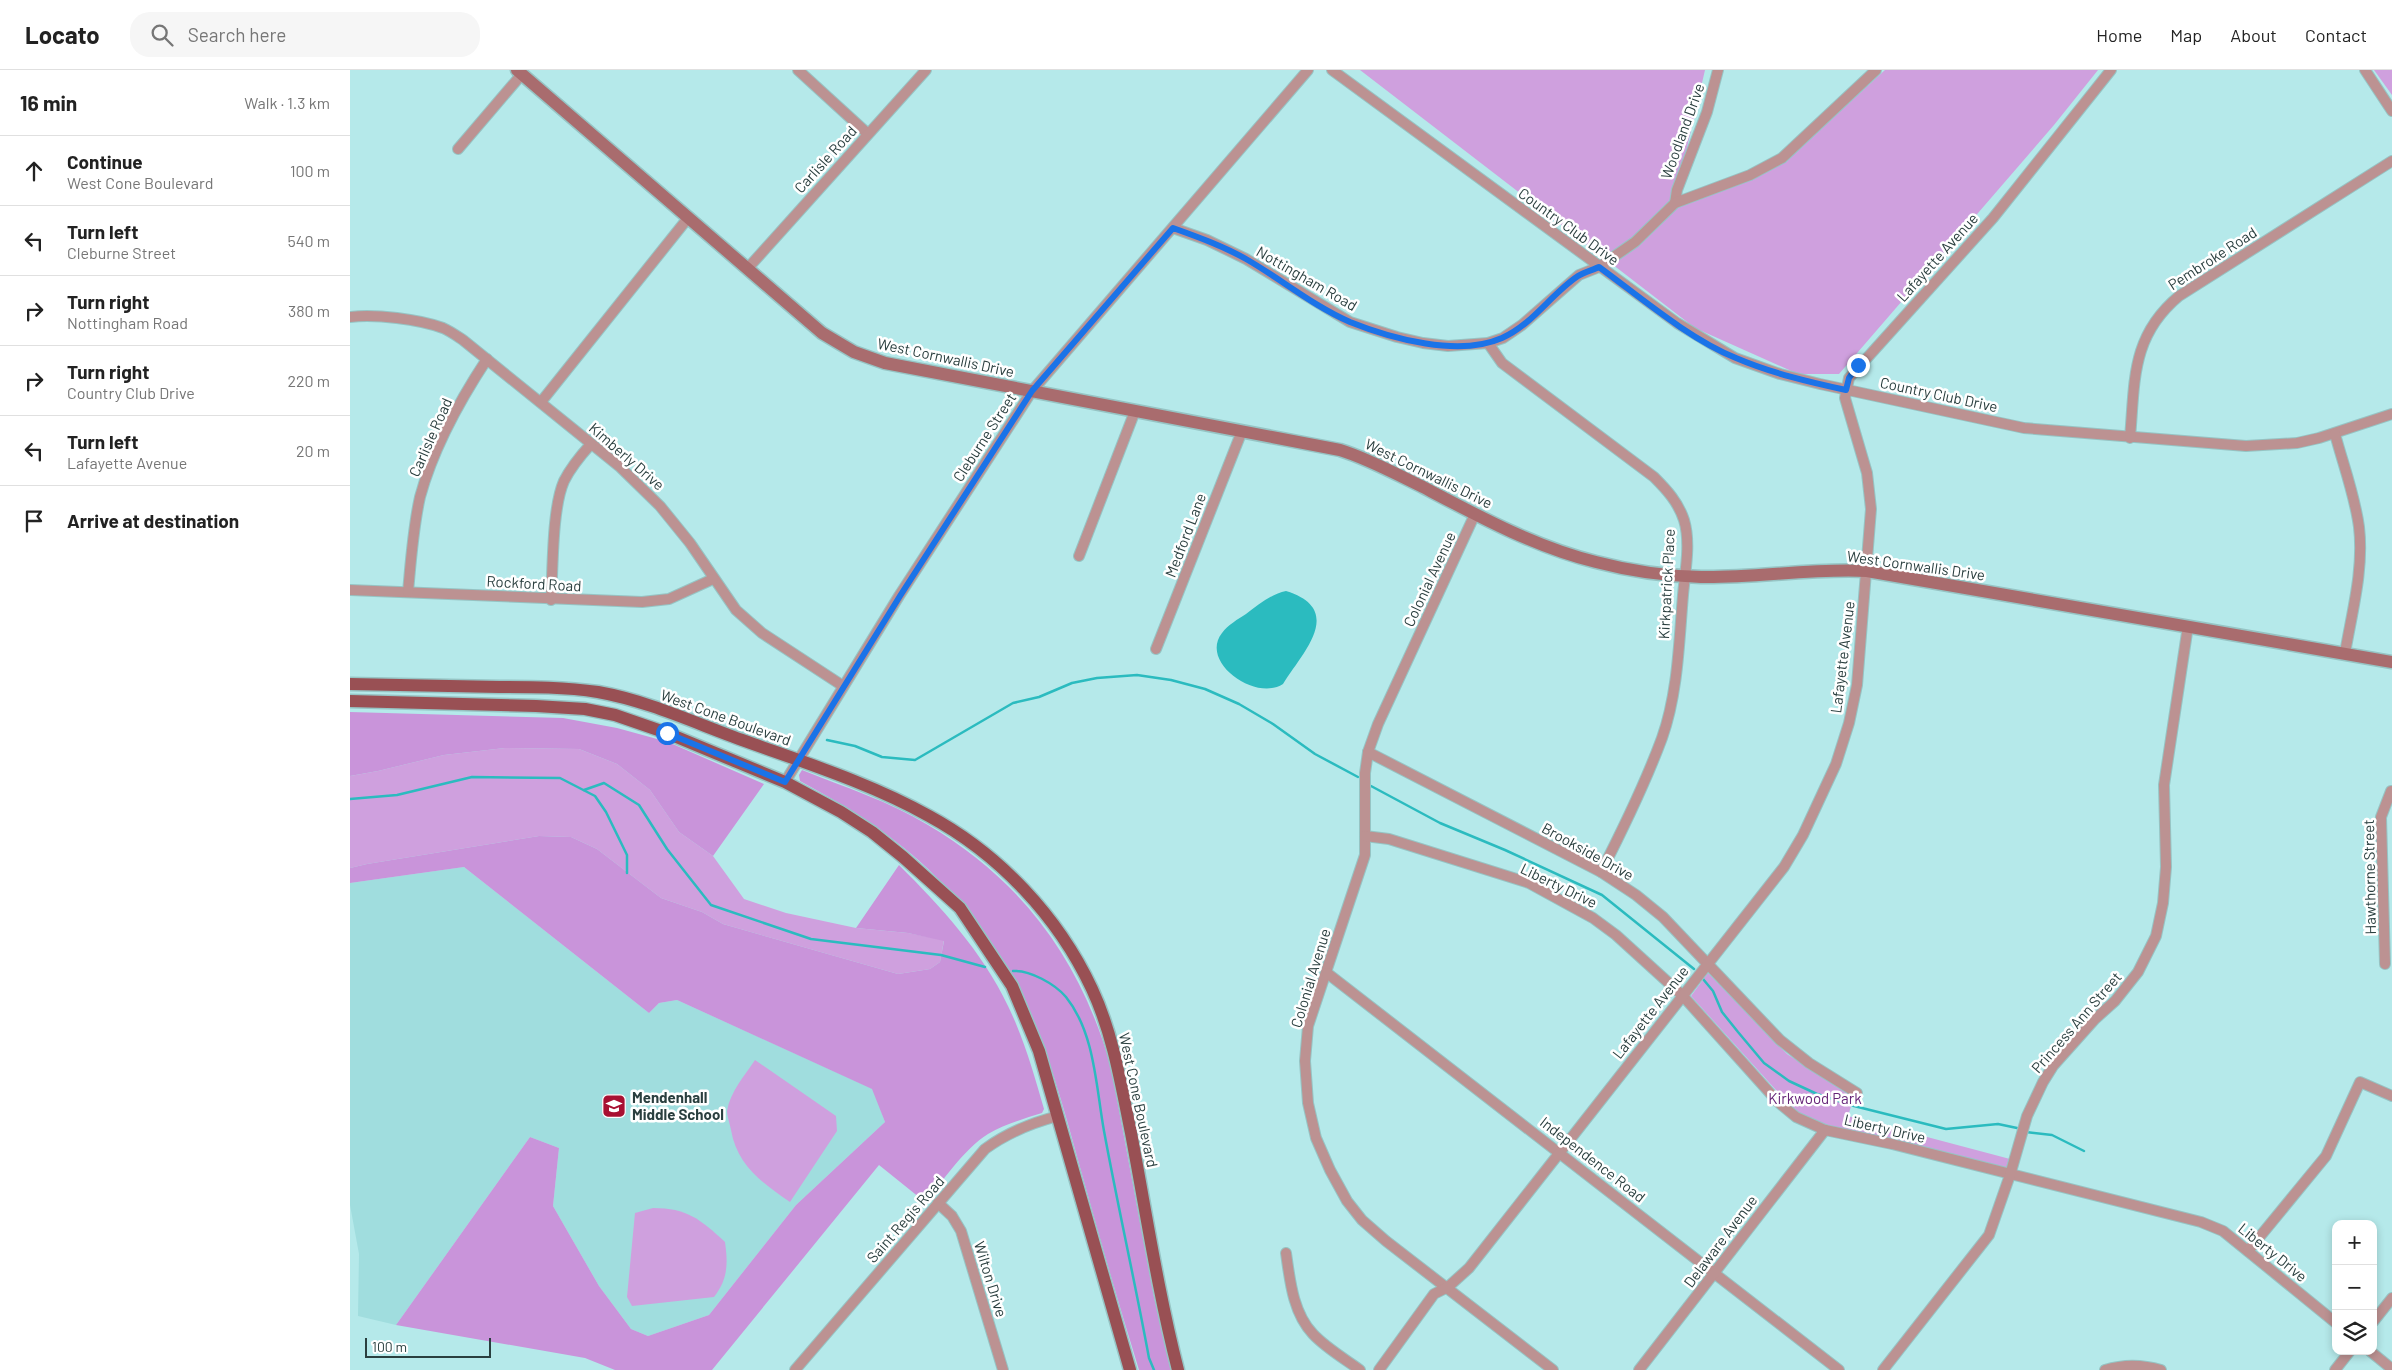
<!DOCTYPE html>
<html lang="en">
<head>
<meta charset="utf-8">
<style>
  :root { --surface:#fff; --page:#f6f6f6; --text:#222; --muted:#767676; --line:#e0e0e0 }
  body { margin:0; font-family:Barlow,sans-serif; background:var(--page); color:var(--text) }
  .controls { position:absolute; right:15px; bottom:15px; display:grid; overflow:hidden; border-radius:10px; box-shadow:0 2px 8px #0003 }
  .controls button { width:45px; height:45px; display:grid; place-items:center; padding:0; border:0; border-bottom:1px solid var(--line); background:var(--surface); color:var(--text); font:25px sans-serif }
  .scale { position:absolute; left:15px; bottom:12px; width:126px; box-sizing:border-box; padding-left:5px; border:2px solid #2a3f3f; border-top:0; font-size:14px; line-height:18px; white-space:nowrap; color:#2a3f3f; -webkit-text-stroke:4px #fff; paint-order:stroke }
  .stop { position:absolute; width:15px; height:15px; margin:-11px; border:4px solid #1a73e8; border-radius:50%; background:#fff }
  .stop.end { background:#1a73e8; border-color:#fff; box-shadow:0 1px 5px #0008 }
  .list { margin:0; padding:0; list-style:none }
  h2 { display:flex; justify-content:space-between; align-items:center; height:65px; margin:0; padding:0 20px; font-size:21px }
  h2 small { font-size:16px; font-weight:400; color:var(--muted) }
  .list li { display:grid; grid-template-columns:32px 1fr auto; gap:15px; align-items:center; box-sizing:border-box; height:70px; padding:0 20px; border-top:1px solid var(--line) }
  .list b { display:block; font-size:19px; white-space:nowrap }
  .list p { margin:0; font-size:16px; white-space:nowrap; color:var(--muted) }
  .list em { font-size:16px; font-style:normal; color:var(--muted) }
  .icon { flex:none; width:28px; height:28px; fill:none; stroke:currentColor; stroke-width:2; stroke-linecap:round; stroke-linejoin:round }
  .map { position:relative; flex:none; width:2042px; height:1300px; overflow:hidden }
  header { display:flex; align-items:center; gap:30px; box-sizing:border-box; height:70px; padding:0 25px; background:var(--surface); border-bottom:1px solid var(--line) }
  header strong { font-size:24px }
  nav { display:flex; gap:28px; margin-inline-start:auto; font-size:18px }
  .search { width:350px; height:45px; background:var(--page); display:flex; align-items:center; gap:12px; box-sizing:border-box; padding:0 18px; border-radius:20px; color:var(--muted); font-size:19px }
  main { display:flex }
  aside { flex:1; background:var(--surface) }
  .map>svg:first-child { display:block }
  .built { fill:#a0ddde }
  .green { fill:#cfa0de }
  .forest { fill:#c994da }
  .water { fill:#2bbbbf }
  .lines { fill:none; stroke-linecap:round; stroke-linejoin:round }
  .stream { stroke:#2bbbbf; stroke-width:2.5 }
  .street-casing { stroke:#96c4c4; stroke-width:12 }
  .secondary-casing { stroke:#96c4c4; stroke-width:15 }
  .primary-casing { stroke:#96c4c4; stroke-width:15 }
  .street { stroke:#bc9292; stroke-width:10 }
  .secondary { stroke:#a96c6e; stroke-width:12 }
  .primary { stroke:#995054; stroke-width:12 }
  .route { stroke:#1a73e8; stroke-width:6 }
  .labels { text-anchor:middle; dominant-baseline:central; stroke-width:5; stroke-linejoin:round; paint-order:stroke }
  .street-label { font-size:15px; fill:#2a3f3f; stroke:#fff }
  .poi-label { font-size:15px; font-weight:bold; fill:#2a3f3f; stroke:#fff; text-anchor:start }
  .park-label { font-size:15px; fill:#662578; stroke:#fff }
</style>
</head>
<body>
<header>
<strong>Locato</strong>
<div class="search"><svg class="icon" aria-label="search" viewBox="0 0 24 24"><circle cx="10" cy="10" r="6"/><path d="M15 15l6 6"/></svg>Search here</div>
<nav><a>Home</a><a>Map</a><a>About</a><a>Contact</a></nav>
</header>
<main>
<aside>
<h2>16 min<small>Walk · 1.3 km</small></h2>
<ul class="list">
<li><svg class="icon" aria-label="ahead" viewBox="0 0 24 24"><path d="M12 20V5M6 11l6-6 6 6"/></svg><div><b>Continue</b><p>West Cone Boulevard</p></div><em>100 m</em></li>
<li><svg class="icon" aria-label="left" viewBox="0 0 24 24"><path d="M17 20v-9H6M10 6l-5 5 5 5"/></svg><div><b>Turn left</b><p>Cleburne Street</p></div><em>540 m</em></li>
<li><svg class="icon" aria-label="right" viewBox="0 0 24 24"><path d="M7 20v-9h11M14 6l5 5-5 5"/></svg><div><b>Turn right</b><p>Nottingham Road</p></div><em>380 m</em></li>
<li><svg class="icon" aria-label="right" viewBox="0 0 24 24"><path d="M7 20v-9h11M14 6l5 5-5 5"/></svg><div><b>Turn right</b><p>Country Club Drive</p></div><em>220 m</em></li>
<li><svg class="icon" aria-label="left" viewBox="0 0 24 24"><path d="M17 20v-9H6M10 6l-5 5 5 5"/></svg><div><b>Turn left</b><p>Lafayette Avenue</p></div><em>20 m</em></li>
<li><svg class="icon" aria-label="arrive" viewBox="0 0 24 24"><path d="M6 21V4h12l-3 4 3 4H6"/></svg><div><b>Arrive at destination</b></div></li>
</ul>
</aside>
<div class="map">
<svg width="2042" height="1300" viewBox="0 0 2042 1300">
  <rect width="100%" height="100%" fill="#b5e9ea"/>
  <polygon class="built" points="114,797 299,943 309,933 327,930 523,1019 535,1052 446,1135 359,1245 298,1266 281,1259 249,1216 203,1136 209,1078 180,1067 46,1255 8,1246 9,1184 0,1135 0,813"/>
  <g class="green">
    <polygon points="1010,0 1355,0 1326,125 1361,125 1432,94 1535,0 1748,0 1704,55 1489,304 1448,304 1345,258"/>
    <polygon points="2024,0 2042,0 2042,25"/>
    <polygon points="155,678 229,679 267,694 300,720 329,762 363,786 394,829 436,843 506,858 558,863 594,870 590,892 580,899 548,904 373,854 352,842 311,828 247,779 221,767 189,766 17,794 0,798 0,706 28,701 94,685"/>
    <polygon points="1358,903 1437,984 1504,1027 1498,1046 1660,1089 1657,1100 1470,1055 1443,1039 1341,926"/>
    <path d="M405 990 486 1046 487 1061 440 1132C412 1113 387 1095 381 1060 380 1054 377 1046 377 1041 380 1022 395 1005 405 990Z"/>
    <path d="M303 1138C337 1138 350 1149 375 1172 378 1194 378 1209 364 1227L282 1236 277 1227 285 1143Z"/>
  </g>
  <g class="forest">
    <polygon points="0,642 213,648 267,658 318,672 414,714 363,786 329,762 300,720 267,694 229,679 155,678 94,685 28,701 0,706"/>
    <path d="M452 700C494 717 539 731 578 755 673 811 731 891 761 997L804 1227 821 1300H789C770 1238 752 1177 735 1115 718 1055 703 993 677 936 658 892 626 850 594 815 553 771 503 740 450 711L449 705Z"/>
    <path d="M189 766 221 767 247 779 311 828 352 842 373 854 548 904 580 899 590 892 594 871 558 863 506 858 549 795C591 837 632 881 658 936 674 969 684 1004 694 1039L692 1043C673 1049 655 1054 638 1064 614 1079 593 1111 575 1132L529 1095 362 1300H265L235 1288 46 1255 180 1067 209 1078 203 1136 249 1216 281 1259 298 1266 359 1245 446 1135 535 1052 522 1019 327 930 309 933 299 943 114 797 0 813V798L17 794Z"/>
  </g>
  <path class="water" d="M936 521C997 540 951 584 933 614 906 632 849 592 872 563 878 555 888 549 896 544 908 535 921 524 936 521Z"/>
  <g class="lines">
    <g class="stream">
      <polyline points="477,670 505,676 532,687 565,690 663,633 689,627 722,613 747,608 787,605 821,610 855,619 889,634 923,654 965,684 1008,707"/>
      <polyline points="1021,716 1090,753 1155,780 1252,825 1344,899"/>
      <polyline points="234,720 254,713 289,735 317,779 361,835 461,869 591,885 635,897"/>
      <polyline points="0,729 47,725 122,707 210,708 245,726 256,742 277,785 277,803"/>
      <path d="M663 901C680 900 705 914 716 927 745 963 746 1017 754 1061 768 1137 785 1212 799 1288L804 1300"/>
      <polyline points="1353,909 1363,921 1372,942 1388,962 1414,993 1439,1011 1467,1024 1504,1036 1596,1059 1648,1054 1667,1058"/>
      <polyline points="1676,1062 1702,1065 1734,1081"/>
    </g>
    <g class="street-casing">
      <g id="street">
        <polyline points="448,0 518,64"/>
        <polyline points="982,0 1327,253 1385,288 1430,304 1470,314 1674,358 1896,376 1947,373 1969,368 2042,344"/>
        <polyline points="2015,0 2042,41"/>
        <polyline points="108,79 172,4"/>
        <polyline points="1325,133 1327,120 1357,42 1368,0"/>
        <polyline points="823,158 857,170 896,189 1000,252 1047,267 1073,273 1098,276 1138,273 1153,268 1172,255 1229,205 1249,197 1285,172 1325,133 1400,105 1432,88 1526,0"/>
        <polyline points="398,198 576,0"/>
        <path d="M0 247C26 244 68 249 93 258 100 261 107 266 113 270L269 396 310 436 340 473 386 540 412 563 493 616"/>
        <path d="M1138 273 1152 293 1304 407C1317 420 1328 432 1334 450 1341 473 1335 502 1333 525 1329 572 1328 623 1312 668 1295 714 1273 759 1251 802"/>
        <polyline points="191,332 338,148"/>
        <path d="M1985 364C1993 394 2005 426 2009 457 2014 499 2002 542 1995 583"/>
        <path d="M1780 368C1785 310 1781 266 1829 226L2042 91"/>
        <polyline points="1125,444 1028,654 1018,682 1015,703 1015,785 958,956 955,991 958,1033 966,1068 980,1100 997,1131 1012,1150 1036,1171 1203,1300"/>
        <polyline points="729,486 785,341"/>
        <polyline points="0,520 292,532 319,529 363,509"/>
        <path d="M58 522C61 490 63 458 70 427 83 379 110 330 137 289"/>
        <path d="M201 530C203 498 202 438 214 411 221 397 231 385 241 374"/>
        <polyline points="806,579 892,361"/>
        <polyline points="1018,682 1251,802 1286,825 1313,847 1430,970 1459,993 1507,1023"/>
        <polyline points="435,712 549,526 682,321 958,0"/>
        <polyline points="1015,766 1039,769 1179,813 1243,848 1266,865 1332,925 1428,1032 1446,1047 1475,1060 1542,1074 1851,1152 1873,1161 1986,1253"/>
        <polyline points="2035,894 2031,747 2041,721"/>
        <polyline points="977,903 1489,1300"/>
        <polyline points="588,1133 602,1146 611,1161 653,1300"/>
        <polyline points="1898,1181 1976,1086 2010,1012 2042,1026"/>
        <path d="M936 1183C940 1211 943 1243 963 1264 976 1278 995 1289 1010 1300"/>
        <polyline points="2023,1252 2042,1228"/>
        <polyline points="2020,1281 2042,1299"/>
        <path d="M445 1300 635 1079C657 1063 681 1053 708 1046"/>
        <polyline points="1029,1300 1084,1224 1098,1217 1119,1198 1434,797 1453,765 1486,694 1499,653 1507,615 1521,439 1517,403 1495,328 1499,308 1643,148 1761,0"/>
        <polyline points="1289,1300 1475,1060"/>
        <polyline points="1533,1300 1639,1165 1660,1105 1677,1046 1693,1012 1703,996 1745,949 1765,931 1788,902 1806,866 1813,833 1816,797 1814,715 1838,556"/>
        <path d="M1755 1300C1774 1294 1791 1294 1811 1300"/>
        <polyline points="1985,1300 2000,1281"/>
      </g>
    </g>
    <g class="secondary-casing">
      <path id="secondary" d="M167 0 472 263 504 282 535 293 990 380C1019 389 1046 404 1073 417 1128 446 1185 477 1246 492 1280 501 1316 506 1351 507 1406 508 1462 498 1517 501L2042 592"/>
    </g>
    <g class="primary-casing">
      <g id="primary">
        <path d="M0 614C50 615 99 616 149 617 182 617 215 617 248 622 299 631 347 654 395 671 456 693 522 714 579 746 649 784 708 846 742 919 763 964 771 1014 781 1063 796 1142 808 1222 828 1300"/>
        <polyline points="0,631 186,636 235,639 265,645 317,663 435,712 491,742 522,762 553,787 610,838 662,916 689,981 780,1300"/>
      </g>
    </g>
    <use href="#street" class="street"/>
    <use href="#secondary" class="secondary"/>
    <use href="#primary" class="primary"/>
  </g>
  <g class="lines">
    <path class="route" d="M317 663 435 712 550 526 682 321 823 158C848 167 873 176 896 189 931 209 963 236 1000 252 1042 269 1109 287 1152 268 1182 255 1201 224 1228 206 1234 202 1243 200 1249 197 1290 227 1339 269 1386 288 1421 303 1459 312 1496 320L1499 308 1508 295"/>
  </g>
  <defs>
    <g id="school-square" transform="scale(1.25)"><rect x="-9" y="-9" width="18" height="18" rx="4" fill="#a81032" stroke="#fff"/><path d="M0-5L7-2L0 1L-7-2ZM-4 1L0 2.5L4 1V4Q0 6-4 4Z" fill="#fff"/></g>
  </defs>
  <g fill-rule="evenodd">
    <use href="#school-square" x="264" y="1036"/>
  </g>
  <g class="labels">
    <g class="street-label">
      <text transform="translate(1332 61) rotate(-70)">Woodland Drive</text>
      <text transform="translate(475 89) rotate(-48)">Carlisle Road</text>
      <text transform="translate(1219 156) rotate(36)">Country Club Drive</text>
      <text transform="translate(1587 187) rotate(-48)">Lafayette Avenue</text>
      <text transform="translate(1862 188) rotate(-33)">Pembroke Road</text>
      <text transform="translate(957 208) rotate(30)">Nottingham Road</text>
      <text transform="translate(596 287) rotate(12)">West Cornwallis Drive</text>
      <text transform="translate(1589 324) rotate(12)">Country Club Drive</text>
      <text transform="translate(80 367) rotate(-66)">Carlisle Road</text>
      <text transform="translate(634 367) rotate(-57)">Cleburne Street</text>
      <text transform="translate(277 386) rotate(41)">Kimberly Drive</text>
      <text transform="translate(1079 403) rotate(26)">West Cornwallis Drive</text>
      <text transform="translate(835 465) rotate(-69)">Medford Lane</text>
      <text transform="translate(1566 495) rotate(8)">West Cornwallis Drive</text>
      <text transform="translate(1079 509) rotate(-65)">Colonial Avenue</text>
      <text transform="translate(184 513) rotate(3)">Rockford Road</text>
      <text transform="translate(1316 514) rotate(-87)">Kirkpatrick Place</text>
      <text transform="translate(1492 587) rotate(-83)">Lafayette Avenue</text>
      <text transform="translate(376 647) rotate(20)">West Cone Boulevard</text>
      <text transform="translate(1238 781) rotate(29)">Brookside Drive</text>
      <text transform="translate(2019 807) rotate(-91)">Hawthorne Street</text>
      <text transform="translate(1209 815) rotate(26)">Liberty Drive</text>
      <text transform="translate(960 908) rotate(-73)">Colonial Avenue</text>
      <text transform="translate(1300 942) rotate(-52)">Lafayette Avenue</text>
      <text transform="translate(1726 952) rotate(-49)">Princess Ann Street</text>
      <text transform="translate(789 1030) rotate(78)">West Cone Boulevard</text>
      <text transform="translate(1535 1058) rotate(13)">Liberty Drive</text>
      <text transform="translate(1243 1089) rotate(38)">Independence Road</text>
      <text transform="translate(555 1149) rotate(-49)">Saint Regis Road</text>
      <text transform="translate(1370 1171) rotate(-53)">Delaware Avenue</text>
      <text transform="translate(1923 1182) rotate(39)">Liberty Drive</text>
      <text transform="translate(641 1209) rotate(73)">Wilton Drive</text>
    </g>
    <g class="poi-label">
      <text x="282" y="1027">Mendenhall<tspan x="282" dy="17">Middle School</tspan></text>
    </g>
    <g class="park-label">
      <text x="1465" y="1028">Kirkwood Park</text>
    </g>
  </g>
</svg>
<div class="controls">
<button>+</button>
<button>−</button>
<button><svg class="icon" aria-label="layers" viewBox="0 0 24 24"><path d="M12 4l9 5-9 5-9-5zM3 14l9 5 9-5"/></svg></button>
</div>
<div class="scale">100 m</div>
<div class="stop" style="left:317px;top:663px"></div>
<div class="stop end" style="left:1508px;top:295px"></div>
</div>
</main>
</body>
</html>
